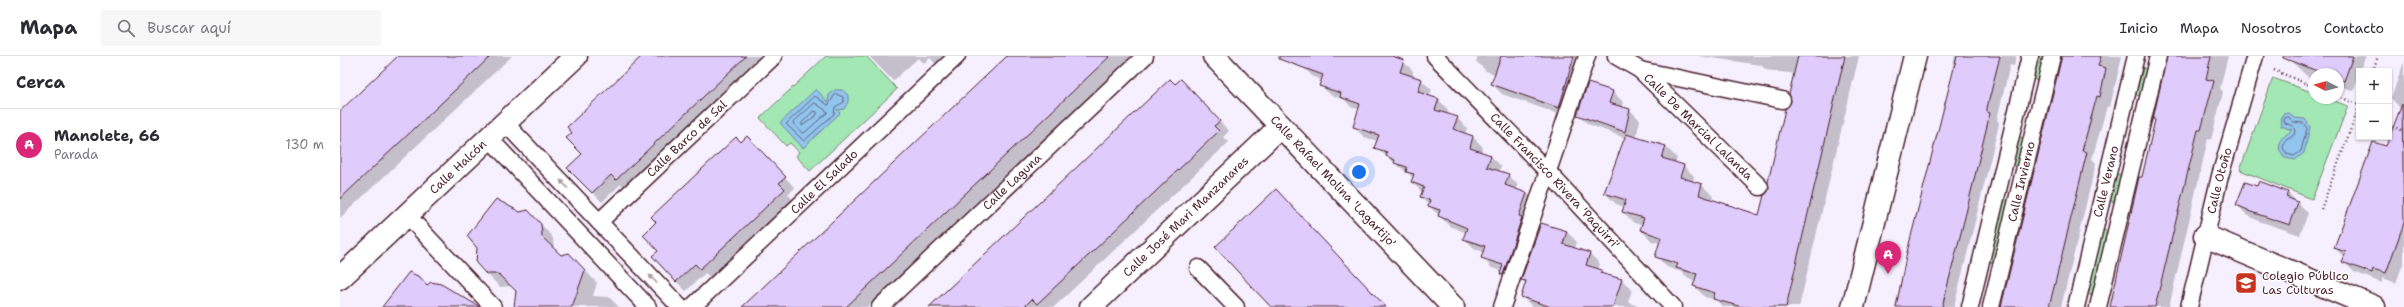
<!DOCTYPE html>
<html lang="es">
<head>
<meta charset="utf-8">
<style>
  :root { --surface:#fff; --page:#f7f7f7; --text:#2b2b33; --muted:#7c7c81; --line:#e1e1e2; --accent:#db2777 }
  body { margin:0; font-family:"Shantell Sans",sans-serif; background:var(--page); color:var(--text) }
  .controls { position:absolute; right:12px; top:12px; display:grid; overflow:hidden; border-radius:0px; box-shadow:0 1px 3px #0004 }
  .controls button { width:36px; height:36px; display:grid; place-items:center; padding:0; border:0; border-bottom:1px solid var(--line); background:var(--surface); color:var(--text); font:20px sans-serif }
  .compass { position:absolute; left:1968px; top:12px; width:36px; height:36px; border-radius:50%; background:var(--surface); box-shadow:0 1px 3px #0004; rotate:275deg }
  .you { position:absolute; left:1019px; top:116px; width:14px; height:14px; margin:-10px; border:3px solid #fff; border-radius:50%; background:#1a73e8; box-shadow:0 0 0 6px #1a73e833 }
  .badge { display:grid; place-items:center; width:26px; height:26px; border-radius:50%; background:var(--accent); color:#fff; font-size:13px; font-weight:700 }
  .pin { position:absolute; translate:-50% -33px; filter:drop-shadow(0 1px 2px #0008) }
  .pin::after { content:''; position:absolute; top:21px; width:14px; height:12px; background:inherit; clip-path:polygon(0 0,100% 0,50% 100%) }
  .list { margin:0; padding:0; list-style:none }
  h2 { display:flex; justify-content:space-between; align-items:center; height:52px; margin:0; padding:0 16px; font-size:17px }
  h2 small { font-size:13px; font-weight:400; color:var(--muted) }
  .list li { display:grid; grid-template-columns:26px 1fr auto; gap:12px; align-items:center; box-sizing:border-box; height:72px; padding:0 16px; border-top:1px solid var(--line) }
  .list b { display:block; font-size:15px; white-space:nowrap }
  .list p { margin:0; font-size:13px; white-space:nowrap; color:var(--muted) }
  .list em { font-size:13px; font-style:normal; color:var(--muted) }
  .icon { flex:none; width:22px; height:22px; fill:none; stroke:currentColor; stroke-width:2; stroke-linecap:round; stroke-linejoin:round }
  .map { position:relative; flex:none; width:2064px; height:251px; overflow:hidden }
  header { display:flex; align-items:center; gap:24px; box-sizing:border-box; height:56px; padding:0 20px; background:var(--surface); border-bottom:1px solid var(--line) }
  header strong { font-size:19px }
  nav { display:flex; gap:22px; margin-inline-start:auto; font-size:14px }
  .search { width:280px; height:36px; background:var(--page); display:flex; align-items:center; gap:10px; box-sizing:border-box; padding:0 14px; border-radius:0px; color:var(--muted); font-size:15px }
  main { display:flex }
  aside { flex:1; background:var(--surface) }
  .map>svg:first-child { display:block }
  .green { fill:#a3e8b4; stroke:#768470 }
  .water { fill:#90c5ee; stroke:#7483a0 }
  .shadow { fill:#0003 }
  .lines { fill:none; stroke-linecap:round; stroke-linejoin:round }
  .shore { stroke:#666179; stroke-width:1 }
  .building { fill:#dfcbfc; stroke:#4a1f2b }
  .lane-casing { stroke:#4a1f2b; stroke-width:19 }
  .street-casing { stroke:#4a1f2b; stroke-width:25 }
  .path { stroke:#4a1f2b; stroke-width:2.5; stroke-dasharray:1 3; stroke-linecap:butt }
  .lane { stroke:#fff; stroke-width:16 }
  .street { stroke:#fff; stroke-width:22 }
  .oneway { fill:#ae9aa0 }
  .labels { text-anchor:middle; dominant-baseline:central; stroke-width:3; stroke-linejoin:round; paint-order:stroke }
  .street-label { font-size:12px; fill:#4a1f2b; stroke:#fff }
  .poi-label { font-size:12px; fill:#4a1f2b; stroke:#fff; text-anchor:start }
</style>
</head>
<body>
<header>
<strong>Mapa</strong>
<div class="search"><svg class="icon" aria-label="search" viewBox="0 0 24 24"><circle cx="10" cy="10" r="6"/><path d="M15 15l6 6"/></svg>Buscar aquí</div>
<nav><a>Inicio</a><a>Mapa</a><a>Nosotros</a><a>Contacto</a></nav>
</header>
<main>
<aside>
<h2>Cerca<small></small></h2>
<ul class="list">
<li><span class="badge">A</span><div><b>Manolete, 66</b><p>Parada</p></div><em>130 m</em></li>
</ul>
</aside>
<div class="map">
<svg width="2064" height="251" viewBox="0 0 2064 251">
  <rect width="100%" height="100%" fill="#f5effe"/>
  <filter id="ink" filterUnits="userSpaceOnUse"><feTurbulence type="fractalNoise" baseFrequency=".025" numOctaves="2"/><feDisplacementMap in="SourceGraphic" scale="8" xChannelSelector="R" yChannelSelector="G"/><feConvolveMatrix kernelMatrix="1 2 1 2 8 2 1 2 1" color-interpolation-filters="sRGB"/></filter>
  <g filter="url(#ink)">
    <g class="green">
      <polygon points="486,0 526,0 557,33 470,115 456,100 459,96 450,87 446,90 420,62"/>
      <polygon points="1697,0 1704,0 1697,25 1692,22"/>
      <polygon points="1803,12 1805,12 1806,15 1800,39 1798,40 1796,38"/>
      <polygon points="1933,22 1974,37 1974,42 1986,42 2008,50 1972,143 1900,114"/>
      <polygon points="1680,81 1683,82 1684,85 1678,108 1675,110 1672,107"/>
      <polygon points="1780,118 1781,121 1775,145 1772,146 1770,143 1776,119"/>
      <polygon points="1665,142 1668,146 1653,206 1649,207"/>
      <polygon points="1765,174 1768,177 1753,238 1750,239 1748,237 1762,177"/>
    </g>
    <g class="water">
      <polygon points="476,33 488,46 489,39 495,34 502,34 508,39 508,46 504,53 497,54 500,57 463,92 440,67"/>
      <polygon points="1949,57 1955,62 1965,63 1970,71 1964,97 1955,104 1945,102 1939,93 1941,83 1952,74 1941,70 1940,63 1943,58"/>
    </g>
    <g class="shadow">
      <polygon points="59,0 172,0 0,162 0,56"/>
      <polygon points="303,0 426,0 286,133 281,128 262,146 252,136 243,98"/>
      <polygon points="529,0 604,0 596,8 590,2 584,7 578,2 553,25"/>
      <polygon points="668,0 792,0 527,251 404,251"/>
      <polygon points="952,0 1048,0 1063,5 1073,15 1072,21 1081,24 1092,34 1089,40 1098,43 1108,54 1107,59 1117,62 1127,72 1125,78 1133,81 1143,91 1141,97 1151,100 1161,110 1159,116 1168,119 1178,129 1177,134 1187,137 1197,148 1171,228 1161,218 1162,215 1152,212 1142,202 1144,196 1135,193 1125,183 1127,177 1110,170 1089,150 1081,141 1083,137 1072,126 1074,122 1036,92 1038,85 1024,81 1014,71 1019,53 1011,51 1005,44 991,39 980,29 982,24 973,21"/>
      <polygon points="1138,0 1240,0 1229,62 1162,38 1152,28 1155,18 1146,15 1136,5"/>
      <polygon points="1358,0 1519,0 1459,251 1383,251 1376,244 1365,241 1354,230 1356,225 1348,222 1342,216 1327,211 1316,200 1320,187 1312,185 1301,174 1302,169 1294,167 1283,156 1285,151 1276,148 1265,137 1285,82 1248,68 1238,58 1273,36 1283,46 1281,52 1290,54 1300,64 1296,82 1326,91 1337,102 1335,107 1343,109 1354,120 1353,126 1362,129 1373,140 1371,145 1420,160 1430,133 1452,47 1455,18 1426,14 1421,9"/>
      <polygon points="1615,0 1676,0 1674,10 1670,9 1657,63 1659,68 1614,251 1555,251 1598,72 1601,72 1614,15 1612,12"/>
      <polygon points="1723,0 1782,0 1770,51 1767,50 1752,103 1756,107 1721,251 1662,251"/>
      <polygon points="1828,0 1888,0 1880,32 1883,36 1871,84 1868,83 1829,251 1770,251 1800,122 1802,122 1816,65"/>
      <polygon points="1953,0 2026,0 2019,15 2014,35 2001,30 1999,35 1998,18 1974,18 1974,25 1971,24 1951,5"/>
      <polygon points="2064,6 2064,205 2056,227 2043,222 2042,227 2014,216 2004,206 2005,202 1995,192 2046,91 2061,53 2051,42"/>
      <polygon points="835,30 851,35 889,75 883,81 889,86 714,251 591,251"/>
      <polygon points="401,87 417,91 455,132 448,138 453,144 371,222 365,217 346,235 336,225 320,195"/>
      <polygon points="1917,131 1948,137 1968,157 1960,179 1919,165 1907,159 1897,149"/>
      <polygon points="201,168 213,182 214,194 221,200 242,211 257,227 253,240 269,241 279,251 177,251 177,235 171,230 160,231 147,218"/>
      <polygon points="1227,176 1237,186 1235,193 1250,198 1260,208 1258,214 1265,219 1282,224 1292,234 1288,246 1299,251 1193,251 1182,241 1186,228 1182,224"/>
    </g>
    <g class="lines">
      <g class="shore">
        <polygon points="496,38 503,41 504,46 495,51 494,58 464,85 446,68 475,40 488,49"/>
        <polygon points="475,47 488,56 463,78 453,67"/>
        <polygon points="474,55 477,56 477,59 462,70 462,67"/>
        <polygon points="1949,61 1953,66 1963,67 1967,72 1961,95 1954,100 1947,98 1943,92 1945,85 1954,79 1955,75 1953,70 1945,67 1944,63"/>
      </g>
    </g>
    <g class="building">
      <polygon points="58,0 151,0 0,143 0,55"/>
      <polygon points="302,0 406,0 276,124 271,119 252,137 227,112 242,98 226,82 232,77 227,71"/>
      <polygon points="667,0 770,0 506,251 402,251"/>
      <polygon points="939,0 1052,0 1064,4 1060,16 1082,23 1078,36 1099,43 1095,54 1118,61 1113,73 1133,80 1130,92 1151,99 1147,111 1169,118 1165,129 1187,137 1179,160 1182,161 1163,219 1160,218 1163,209 1141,202 1145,190 1123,183 1127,172 1098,160 1100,154 1088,150 1090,144 1080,141 1084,131 1071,126 1074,118 1066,116 1067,111 1054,107 1055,104 1046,100 1047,96 1034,92 1039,79 1013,71 1020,48 1000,41 1001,37 979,30 983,19 939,3"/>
      <polygon points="1161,0 1234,0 1219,52 1151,28"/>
      <polygon points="1458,0 1505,0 1446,251 1402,251 1373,243 1375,237 1353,230 1357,218 1336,212 1338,208 1315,201 1321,181 1300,174 1304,162 1282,156 1286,144 1264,137 1286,78 1326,90 1322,102 1344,109 1340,121 1362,128 1359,139 1419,159 1424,139 1429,133 1428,126 1443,62 1445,53 1451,46 1449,38"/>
      <polygon points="1617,0 1660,0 1647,52 1647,56 1650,57 1626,157 1602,251 1556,251 1567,196"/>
      <polygon points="1722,0 1761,0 1758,10 1766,12 1760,41 1757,40 1742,95 1747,96 1717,219 1709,251 1661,251"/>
      <polygon points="1827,0 1871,0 1866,23 1874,25 1861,74 1858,74 1815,251 1770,251 1799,121 1802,121 1815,64 1813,63"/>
      <polygon points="1943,0 2013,0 2004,25 1998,23 1998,18 1985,18 1943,2"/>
      <polygon points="830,23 835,28 841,23 880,65 874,70 879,75 750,198 697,248 692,243 684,251 589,251"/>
      <polygon points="1248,27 1273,35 1269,47 1290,53 1285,76 1237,59"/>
      <polygon points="2062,48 2064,167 2046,217 2033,213 2032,217 2002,206 2006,196 1994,192 2033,86 2046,90"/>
      <polygon points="407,80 446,121 439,127 445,133 360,213 355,208 336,226 312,200 318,195 303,179 316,166 311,161 396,81 401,86"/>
      <polygon points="1919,125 1948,136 1946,141 1958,146 1950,169 1908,155 1908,154 1896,149 1905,126 1917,130"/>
      <polygon points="936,133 972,172 1046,251 931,251 911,230 875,191"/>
      <polygon points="156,143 180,156 188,154 201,168 202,181 221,199 229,197 245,214 232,251 174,251 176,235 158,218 146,218 136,207 137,192 127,180"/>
      <polygon points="1201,167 1227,175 1223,188 1250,197 1246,209 1262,214 1260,217 1282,223 1273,251 1211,251 1181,241 1186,225 1181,224"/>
      <polygon points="69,216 80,221 87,229 91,226 101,228 140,251 42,251"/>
    </g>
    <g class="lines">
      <g class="lane-casing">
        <g id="lane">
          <path id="s1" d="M1095 0 1208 116 1333 251"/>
          <path id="s2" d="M1276 0 1300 14 1420 131"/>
          <polyline points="1300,14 1442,44"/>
          <polyline points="165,67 340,251"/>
          <polyline points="149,82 308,251"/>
          <polyline points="67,159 153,251"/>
          <path id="s3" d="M259 166 434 0"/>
          <polyline points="858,212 896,251"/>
          <path id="s4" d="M352 251 617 0"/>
          <path id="s5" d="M540 251 805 0"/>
          <polyline points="1162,251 1247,0"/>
          <polyline points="1630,251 1690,0"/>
          <path id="s6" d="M1651 251 1712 0"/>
          <path id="s7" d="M1736 251 1796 0"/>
          <polyline points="1758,251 1818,0"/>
          <path id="s8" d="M1849 251 1880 120 1915 0"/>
        </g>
      </g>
      <g class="street-casing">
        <g id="street">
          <path id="s9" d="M874 0 1113 251"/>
          <polyline points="1865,180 2034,251"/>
          <path id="s10" d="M0 222 236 0"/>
          <path id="s11" d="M751 251 941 70"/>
          <polyline points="1513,251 1575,0"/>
        </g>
      </g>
      <g class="path">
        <polyline points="1934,14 1974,31"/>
        <polyline points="2033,15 2038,0"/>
        <polyline points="1998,40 2019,49"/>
        <polyline points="2049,69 2064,75"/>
        <polyline points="1981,153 2019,51"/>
      </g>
      <use href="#lane" class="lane"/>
      <use href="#street" class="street"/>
    </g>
    <defs><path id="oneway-solid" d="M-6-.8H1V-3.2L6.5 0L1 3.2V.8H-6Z"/></defs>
    <g class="oneway">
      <use href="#oneway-solid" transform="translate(224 128) rotate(-133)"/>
      <use href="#oneway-solid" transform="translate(313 223) rotate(-133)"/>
    </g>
  </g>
  <defs>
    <g id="school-square" transform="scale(1.15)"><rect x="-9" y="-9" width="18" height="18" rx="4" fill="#c8321e" stroke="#fff"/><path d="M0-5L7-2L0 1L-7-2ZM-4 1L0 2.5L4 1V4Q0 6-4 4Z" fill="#fff"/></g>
  </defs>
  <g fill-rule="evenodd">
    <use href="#school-square" x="1906" y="227"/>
  </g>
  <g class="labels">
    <g class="street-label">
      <text stroke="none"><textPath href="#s2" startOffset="109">Calle De Marcial Lalanda</textPath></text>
      <text stroke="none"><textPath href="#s3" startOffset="121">Calle Barco de Sal</textPath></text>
      <text stroke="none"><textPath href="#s10" startOffset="162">Calle Halcón</textPath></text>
      <text stroke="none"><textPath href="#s4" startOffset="182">Calle El Salado</textPath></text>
      <text stroke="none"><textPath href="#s1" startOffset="173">Calle Francisco Rivera 'Paquirri'</textPath></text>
      <text stroke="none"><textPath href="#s8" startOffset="130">Calle Otoño</textPath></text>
      <text stroke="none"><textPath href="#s5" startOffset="182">Calle Laguna</textPath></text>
      <text stroke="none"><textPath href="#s9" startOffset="173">Calle Rafael Molina 'Lagartijo'</textPath></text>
      <text stroke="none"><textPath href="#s6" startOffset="129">Calle Invierno</textPath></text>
      <text stroke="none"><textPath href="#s7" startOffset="129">Calle Verano</textPath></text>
      <text stroke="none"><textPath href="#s11" startOffset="131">Calle José Mari Manzanares</textPath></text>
    </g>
    <g class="poi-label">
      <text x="1922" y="220">Colegio Público<tspan x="1922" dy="14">Las Culturas</tspan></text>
    </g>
  </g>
</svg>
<div class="controls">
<button>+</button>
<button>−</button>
</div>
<svg class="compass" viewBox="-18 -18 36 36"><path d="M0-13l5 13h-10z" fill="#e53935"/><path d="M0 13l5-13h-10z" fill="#7c7c81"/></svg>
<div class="you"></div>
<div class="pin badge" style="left:1548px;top:218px">A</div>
</div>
</main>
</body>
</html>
